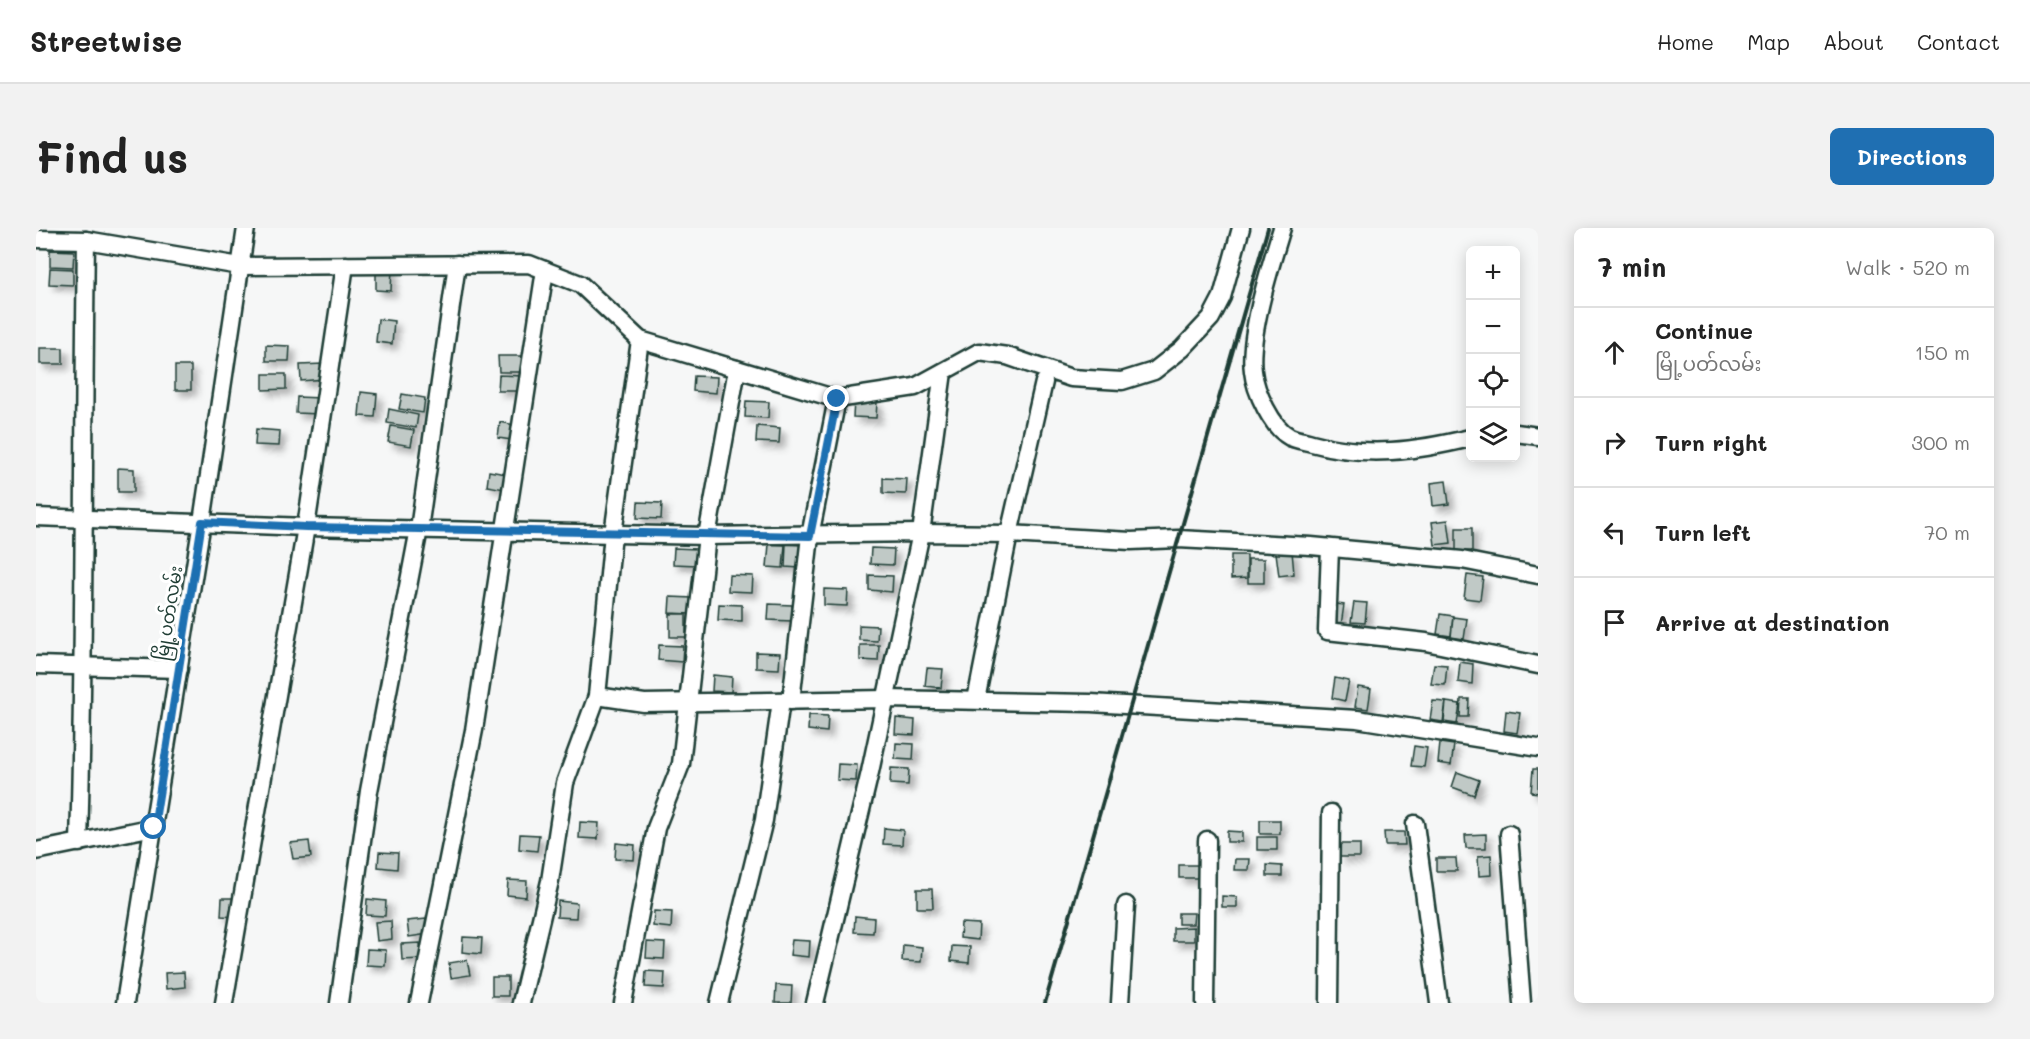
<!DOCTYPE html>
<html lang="en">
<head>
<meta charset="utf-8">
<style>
  :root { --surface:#fff; --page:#f2f2f2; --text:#222; --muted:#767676; --line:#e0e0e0; --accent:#1f6fb2 }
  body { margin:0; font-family:Mali,"Noto Sans Myanmar",sans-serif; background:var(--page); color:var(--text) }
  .controls { position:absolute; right:18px; top:18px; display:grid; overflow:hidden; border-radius:9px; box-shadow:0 3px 15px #0003 }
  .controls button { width:54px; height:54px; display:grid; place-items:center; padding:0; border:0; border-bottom:2px solid var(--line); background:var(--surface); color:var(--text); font:30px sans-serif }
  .stop { position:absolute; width:18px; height:18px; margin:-14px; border:4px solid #1f6fb2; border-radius:50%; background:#fff }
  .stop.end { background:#1f6fb2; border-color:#fff; box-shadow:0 2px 6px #0008 }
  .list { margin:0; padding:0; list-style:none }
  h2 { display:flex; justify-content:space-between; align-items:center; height:78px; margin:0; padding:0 24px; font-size:26px }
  h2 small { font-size:20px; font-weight:400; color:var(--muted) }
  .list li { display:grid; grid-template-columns:39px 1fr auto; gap:18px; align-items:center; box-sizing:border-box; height:90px; padding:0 24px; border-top:2px solid var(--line) }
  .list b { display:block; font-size:22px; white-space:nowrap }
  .list p { margin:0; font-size:20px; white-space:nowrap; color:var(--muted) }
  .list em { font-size:20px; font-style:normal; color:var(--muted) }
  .icon { flex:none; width:33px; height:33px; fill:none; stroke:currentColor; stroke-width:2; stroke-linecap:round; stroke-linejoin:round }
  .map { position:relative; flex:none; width:1502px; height:775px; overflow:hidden; border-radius:9px }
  header { display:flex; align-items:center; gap:36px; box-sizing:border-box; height:84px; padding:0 30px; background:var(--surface); border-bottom:2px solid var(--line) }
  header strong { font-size:28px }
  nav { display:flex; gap:33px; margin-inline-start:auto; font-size:21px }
  .intro { display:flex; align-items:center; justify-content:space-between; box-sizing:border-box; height:144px; padding:0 36px }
  h1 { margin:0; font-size:42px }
  .button { padding:15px 27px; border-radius:9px; background:var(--accent); color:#fff; font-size:21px; font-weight:700 }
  main { display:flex; gap:36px; padding:0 36px }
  aside { flex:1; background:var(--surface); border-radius:9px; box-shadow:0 3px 15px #0003 }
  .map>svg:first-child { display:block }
  .building { fill:#c0c9c6; stroke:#1f3d34; stroke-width:1.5; filter:url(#shadow) }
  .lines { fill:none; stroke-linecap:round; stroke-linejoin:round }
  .street-casing { stroke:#1f3d34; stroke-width:21 }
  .street { stroke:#fff; stroke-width:16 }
  .rail { stroke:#1f3d34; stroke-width:4 }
  .route { stroke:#1f6fb2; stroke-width:8 }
  .labels { text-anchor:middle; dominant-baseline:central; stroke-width:6; stroke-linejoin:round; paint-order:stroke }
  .street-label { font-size:18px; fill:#1f3d34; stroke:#fff }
</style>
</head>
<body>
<header>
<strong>Streetwise</strong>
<nav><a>Home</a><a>Map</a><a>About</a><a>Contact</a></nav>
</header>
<div class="intro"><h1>Find us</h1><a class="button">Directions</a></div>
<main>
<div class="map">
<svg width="1502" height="775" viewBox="0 0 1502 775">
  <defs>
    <filter id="shadow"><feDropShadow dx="5.5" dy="5.5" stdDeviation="3" flood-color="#0004"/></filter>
  </defs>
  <rect width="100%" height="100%" fill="#f6f7f7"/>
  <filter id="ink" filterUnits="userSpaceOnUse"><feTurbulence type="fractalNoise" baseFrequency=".0167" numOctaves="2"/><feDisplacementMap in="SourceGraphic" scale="12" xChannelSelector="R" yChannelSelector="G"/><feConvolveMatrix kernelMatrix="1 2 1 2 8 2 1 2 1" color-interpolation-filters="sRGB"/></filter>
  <g filter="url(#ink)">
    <g class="building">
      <polygon points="14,22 38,23 37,39 14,38"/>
      <polygon points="340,39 356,39 355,63 340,62"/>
      <polygon points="14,40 37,41 37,57 13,56"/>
      <polygon points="342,91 358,93 356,116 340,114"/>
      <polygon points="230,117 254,118 253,133 230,133"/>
      <rect x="4" y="120" width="23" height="16"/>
      <polygon points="462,128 486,128 486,144 463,144"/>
      <polygon points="287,136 288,151 265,153 264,137"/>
      <rect x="139" y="138" width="16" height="24"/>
      <polygon points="227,146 250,146 250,161 227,162"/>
      <polygon points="463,147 486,148 486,163 462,163"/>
      <polygon points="658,148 681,149 680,165 657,163"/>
      <polygon points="325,164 341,166 339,189 323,188"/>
      <polygon points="366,166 389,170 387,185 363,181"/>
      <polygon points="261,169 285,170 284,186 260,185"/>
      <polygon points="710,173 733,174 732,190 709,189"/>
      <polygon points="818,173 841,174 840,190 817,189"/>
      <polygon points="353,181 382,187 380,200 351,195"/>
      <polygon points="464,194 484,198 483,213 462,210"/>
      <polygon points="355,198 378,202 375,218 352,214"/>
      <polygon points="721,198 744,200 743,215 720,214"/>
      <polygon points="220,201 244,203 243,218 219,217"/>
      <polygon points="82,240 98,241 98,264 82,264"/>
      <polygon points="453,243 476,247 474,262 451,258"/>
      <polygon points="847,250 871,251 870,266 847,265"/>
      <polygon points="1410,253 1413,276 1397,278 1395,255"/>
      <polygon points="602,274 626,275 625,291 601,290"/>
      <polygon points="1412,292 1415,315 1399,317 1396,294"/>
      <rect x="1420" y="300" width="16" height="23"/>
      <polygon points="733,316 749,317 747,340 731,339"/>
      <polygon points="750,316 766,317 764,340 749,339"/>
      <polygon points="638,320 661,321 661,337 637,336"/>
      <polygon points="835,320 858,321 857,337 834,336"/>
      <polygon points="1256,323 1258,346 1243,348 1240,325"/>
      <polygon points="1195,327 1211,327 1211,350 1195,351"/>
      <rect x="1212" y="331" width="16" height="24"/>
      <polygon points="693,347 717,348 716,364 692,363"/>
      <polygon points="833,347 857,348 856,364 833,362"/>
      <polygon points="1431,347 1447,349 1444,372 1428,370"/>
      <polygon points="788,361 812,362 811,378 788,377"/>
      <polygon points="634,369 657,370 656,386 633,385"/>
      <polygon points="1318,374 1331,375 1329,395 1315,394"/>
      <polygon points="1294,375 1308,377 1305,397 1292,395"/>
      <polygon points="683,376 706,377 706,393 682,392"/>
      <polygon points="733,376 756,377 756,393 732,392"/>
      <rect x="634" y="386" width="16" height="23"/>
      <polygon points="1404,386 1417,388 1415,408 1401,406"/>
      <polygon points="1417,389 1431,391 1428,411 1415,409"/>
      <polygon points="823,397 842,398 841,413 823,412"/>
      <polygon points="623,417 647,418 646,434 622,432"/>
      <polygon points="824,417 843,417 842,433 824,432"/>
      <polygon points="720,424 744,425 743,441 720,440"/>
      <polygon points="1424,434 1437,436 1436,456 1422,454"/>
      <polygon points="1398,436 1411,437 1409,457 1395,456"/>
      <polygon points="891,440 907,441 905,460 889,458"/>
      <polygon points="677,447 696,449 695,464 676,463"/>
      <polygon points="1299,450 1313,453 1309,473 1296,470"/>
      <polygon points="1322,459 1335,461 1332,481 1319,479"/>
      <polygon points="1425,471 1433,471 1432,489 1424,489"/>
      <polygon points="1397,473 1410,474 1407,494 1394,492"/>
      <polygon points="1410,474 1424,476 1421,496 1408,494"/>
      <polygon points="1470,483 1484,485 1481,505 1468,503"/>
      <polygon points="773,487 792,488 791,504 772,502"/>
      <polygon points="860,490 879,492 878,507 859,506"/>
      <polygon points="860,515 878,516 877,532 859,531"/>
      <polygon points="1404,515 1418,517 1415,537 1402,535"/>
      <polygon points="1378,518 1391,520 1388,539 1375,538"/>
      <polygon points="802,536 821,537 820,553 801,552"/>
      <polygon points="855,540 873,541 872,557 854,556"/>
      <polygon points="1497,541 1502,541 1502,565 1495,564"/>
      <polygon points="1421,544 1443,552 1438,567 1416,559"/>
      <rect x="1224" y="592" width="20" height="14"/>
      <polygon points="544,594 563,595 562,611 543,610"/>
      <polygon points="848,600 867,602 866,617 847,616"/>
      <polygon points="1191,603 1206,604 1206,614 1191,614"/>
      <polygon points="1348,604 1368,604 1369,617 1349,617"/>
      <polygon points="484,606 503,607 501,623 483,621"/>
      <polygon points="1450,606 1450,620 1430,620 1429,607"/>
      <rect x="1221" y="609" width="20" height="13"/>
      <polygon points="273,613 275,629 257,631 254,615"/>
      <polygon points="580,615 599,617 598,632 579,631"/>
      <rect x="1304" y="616" width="20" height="13"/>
      <polygon points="343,624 362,625 361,641 342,639"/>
      <polygon points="1455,627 1456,647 1443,648 1442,628"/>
      <polygon points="1400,630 1420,630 1421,643 1400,643"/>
      <polygon points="1199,631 1214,631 1213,642 1198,642"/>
      <rect x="1143" y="637" width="20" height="13"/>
      <polygon points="1231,637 1246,638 1246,648 1231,648"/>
      <polygon points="472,652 491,653 490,669 471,667"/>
      <polygon points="881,661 896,661 897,680 881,680"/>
      <polygon points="1186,668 1201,669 1201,679 1186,679"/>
      <polygon points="186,670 202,670 201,689 185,688"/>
      <polygon points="331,671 350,673 349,688 330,687"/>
      <polygon points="522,673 541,675 540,690 521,689"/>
      <polygon points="618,683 636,684 635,700 617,698"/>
      <polygon points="1142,685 1158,685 1157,696 1142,696"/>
      <polygon points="819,688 838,690 837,705 818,704"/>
      <polygon points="390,691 392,706 373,709 371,693"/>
      <polygon points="355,693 356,711 341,713 339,694"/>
      <polygon points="925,695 943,696 942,712 924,710"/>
      <polygon points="1158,699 1158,713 1137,713 1137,700"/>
      <polygon points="427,709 446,710 445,726 426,724"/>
      <polygon points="756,712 774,713 773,729 754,727"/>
      <polygon points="611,714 629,715 628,731 610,730"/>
      <polygon points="384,715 385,731 366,732 365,716"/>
      <polygon points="867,717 886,719 885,734 866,733"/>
      <polygon points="916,718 934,719 933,735 915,733"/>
      <polygon points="331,721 350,722 349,738 330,737"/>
      <polygon points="431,732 434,747 415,750 413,735"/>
      <polygon points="610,743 629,744 628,760 609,759"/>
      <polygon points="148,744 149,759 130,761 129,745"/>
      <rect x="456" y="749" width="16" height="19"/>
      <polygon points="740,757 756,758 755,775 739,775"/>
    </g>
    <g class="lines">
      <g class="street-casing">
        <g id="street">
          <path d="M1246 0C1235 36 1212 107 1217 143 1219 163 1236 200 1254 209 1261 212 1269 213 1276 215 1330 230 1381 223 1434 210"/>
          <polyline points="0,11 50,12 204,38 493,36 544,56 604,112 801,171 879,159 943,124 971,128 1035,150 1086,153 1118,143 1146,121 1175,90 1186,69 1205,0"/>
          <polyline points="1480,205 1502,208"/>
          <polyline points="0,289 270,299 671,308 885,305 973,306 1095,313 1142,311 1275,318 1426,332 1502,347"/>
          <polyline points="1294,320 1291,403 1390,414 1502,437"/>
          <polyline points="0,437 143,441"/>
          <polyline points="561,468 608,475 850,471 1055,475 1321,491 1502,520"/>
          <polyline points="940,472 973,306 1008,154"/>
          <polyline points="755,473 774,308 801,171"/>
          <polyline points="1379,596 1403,775"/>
          <polyline points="1473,606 1486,775"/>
          <path d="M43 615C49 414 47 213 50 12"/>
          <polyline points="0,623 118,599"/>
          <polyline points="89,775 166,294 210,0"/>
          <polyline points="188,775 270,299 309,37"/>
          <polyline points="303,775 333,563 383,301 421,36"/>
          <polyline points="383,775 438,502 509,42"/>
          <polyline points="485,775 514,653 529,555 561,468 577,306 604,112"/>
          <polyline points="587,775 620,600 645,536 671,308 701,141"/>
          <polyline points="683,775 728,592 745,473"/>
          <polyline points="779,775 834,544 885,305 907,144"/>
          <polyline points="1084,775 1090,677"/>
          <polyline points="1169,775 1171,612"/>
          <polyline points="1293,775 1295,585"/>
        </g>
      </g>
      <use href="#street" class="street"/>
      <polyline class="rail" points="1009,775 1232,0"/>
    </g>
  </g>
  <g class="lines" filter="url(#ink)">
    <polyline class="route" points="118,599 166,294 270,299 774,308 801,171"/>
  </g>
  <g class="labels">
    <g class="street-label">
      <text transform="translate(132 385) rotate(-81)">မြို့ပတ်လမ်း</text>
    </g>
  </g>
</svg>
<div class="controls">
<button>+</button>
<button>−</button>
<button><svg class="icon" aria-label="locate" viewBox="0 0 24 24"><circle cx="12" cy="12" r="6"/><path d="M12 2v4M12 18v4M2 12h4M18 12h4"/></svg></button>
<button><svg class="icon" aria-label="layers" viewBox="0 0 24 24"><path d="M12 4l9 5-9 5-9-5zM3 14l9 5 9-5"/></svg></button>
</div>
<div class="stop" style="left:118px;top:599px"></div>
<div class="stop end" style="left:801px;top:171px"></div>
</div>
<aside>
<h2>7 min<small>Walk · 520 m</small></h2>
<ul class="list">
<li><svg class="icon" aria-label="ahead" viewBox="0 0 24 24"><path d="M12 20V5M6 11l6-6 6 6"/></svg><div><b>Continue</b><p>မြို့ပတ်လမ်း</p></div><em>150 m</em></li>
<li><svg class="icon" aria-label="right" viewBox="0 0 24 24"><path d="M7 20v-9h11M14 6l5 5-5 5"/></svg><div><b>Turn right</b></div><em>300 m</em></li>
<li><svg class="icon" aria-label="left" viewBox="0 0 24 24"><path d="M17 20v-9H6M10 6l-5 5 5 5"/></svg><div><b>Turn left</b></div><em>70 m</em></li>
<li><svg class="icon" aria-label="arrive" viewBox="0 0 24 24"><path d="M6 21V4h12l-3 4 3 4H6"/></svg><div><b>Arrive at destination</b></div></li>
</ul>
</aside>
</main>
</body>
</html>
